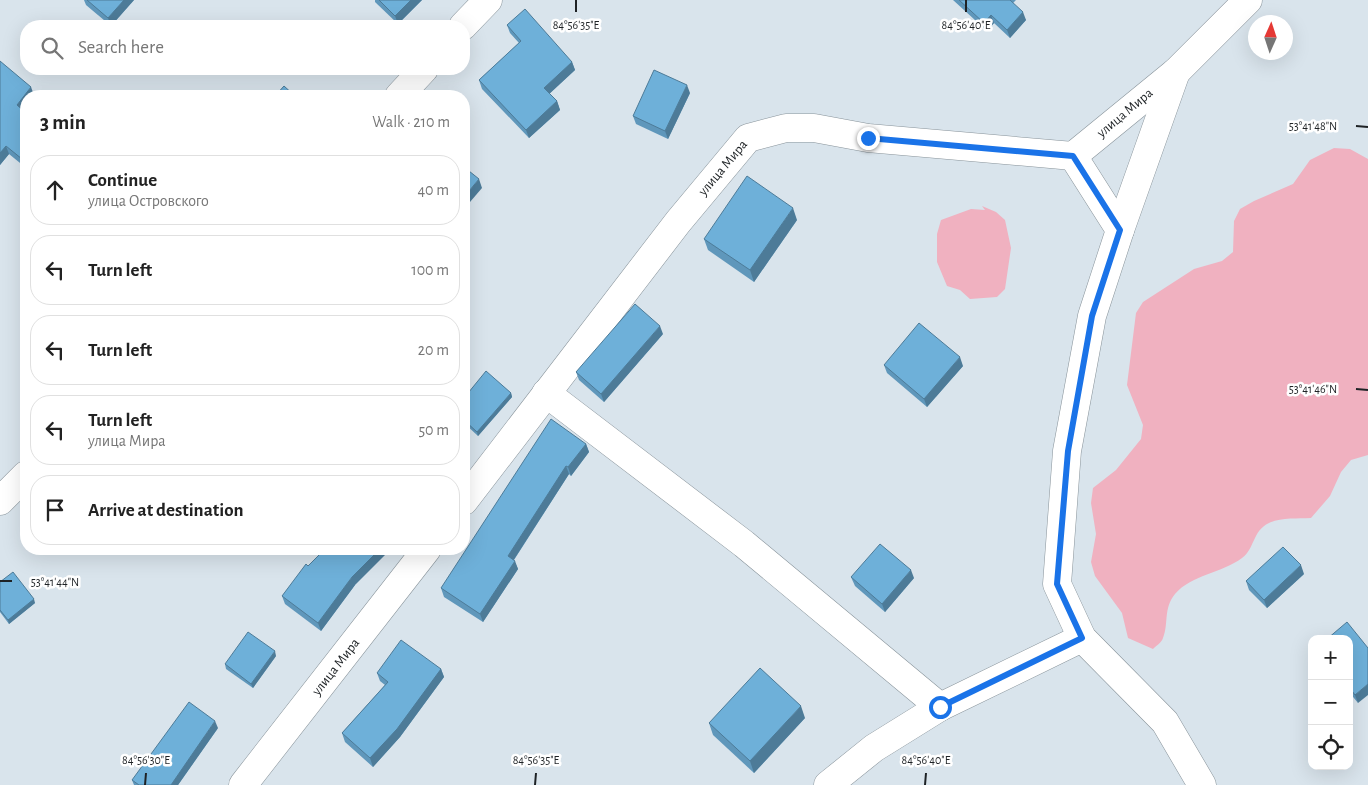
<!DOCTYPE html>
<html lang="en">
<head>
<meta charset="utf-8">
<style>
  :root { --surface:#fff; --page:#f2f2f2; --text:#222; --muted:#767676; --line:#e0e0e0 }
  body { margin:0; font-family:"Alegreya Sans",sans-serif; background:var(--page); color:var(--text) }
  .controls { position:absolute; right:15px; bottom:15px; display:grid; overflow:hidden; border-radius:10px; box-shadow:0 5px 20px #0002 }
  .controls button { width:45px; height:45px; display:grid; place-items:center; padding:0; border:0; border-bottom:1px solid var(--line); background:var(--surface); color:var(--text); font:25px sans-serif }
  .compass { position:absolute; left:1248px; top:15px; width:45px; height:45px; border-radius:50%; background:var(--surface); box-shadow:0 5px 20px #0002; rotate:3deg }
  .stop { position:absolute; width:15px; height:15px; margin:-11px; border:4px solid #1a73e8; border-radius:50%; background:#fff }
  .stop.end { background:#1a73e8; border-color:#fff; box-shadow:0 1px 5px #0008 }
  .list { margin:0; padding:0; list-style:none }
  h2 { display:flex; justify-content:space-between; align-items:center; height:65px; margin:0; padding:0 20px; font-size:21px }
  h2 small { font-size:16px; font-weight:400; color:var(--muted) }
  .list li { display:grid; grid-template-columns:32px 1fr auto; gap:15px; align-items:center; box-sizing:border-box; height:70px; margin:0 10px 10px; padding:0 10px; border:1px solid var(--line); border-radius:20px }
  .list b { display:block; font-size:19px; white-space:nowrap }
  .list p { margin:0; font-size:16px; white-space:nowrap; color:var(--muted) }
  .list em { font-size:16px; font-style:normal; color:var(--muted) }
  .icon { flex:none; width:28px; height:28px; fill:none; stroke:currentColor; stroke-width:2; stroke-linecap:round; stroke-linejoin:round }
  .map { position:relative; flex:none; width:1368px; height:785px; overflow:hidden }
  .search { position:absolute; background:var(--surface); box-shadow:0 5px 20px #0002; left:20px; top:20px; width:450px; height:55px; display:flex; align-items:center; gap:12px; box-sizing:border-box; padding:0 18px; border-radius:20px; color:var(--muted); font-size:19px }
  .panel { position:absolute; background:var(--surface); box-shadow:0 5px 20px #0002; left:20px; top:90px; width:450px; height:465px; border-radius:20px }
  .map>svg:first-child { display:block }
  .green { fill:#f0b1c0 }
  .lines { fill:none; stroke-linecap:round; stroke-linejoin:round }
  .minor-casing { stroke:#88939a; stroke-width:29 }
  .minor { stroke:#fff; stroke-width:28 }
  .wall { fill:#5f97bb }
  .shaded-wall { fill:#4d7b98 }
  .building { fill:#6eb0d9; stroke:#4d7b98 }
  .route { stroke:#1a73e8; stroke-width:6 }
  .ticks { fill:none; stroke:#1e2225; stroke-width:2 }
  .labels { text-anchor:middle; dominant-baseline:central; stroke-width:5; stroke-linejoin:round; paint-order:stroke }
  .street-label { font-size:14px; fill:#1e2225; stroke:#fff }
  .ticks-label { font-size:12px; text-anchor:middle; fill:#1e2225; stroke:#fff; stroke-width:5; stroke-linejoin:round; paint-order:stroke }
</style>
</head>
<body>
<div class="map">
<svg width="1368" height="785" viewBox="0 0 1368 785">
  <rect width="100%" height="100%" fill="#d9e4ec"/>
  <g class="green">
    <path d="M1334 148 1350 149 1368 159V455L1351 460 1341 472 1330 496 1311 518C1297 519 1282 517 1269 523 1252 531 1255 549 1242 558 1222 573 1191 575 1175 594 1163 609 1169 623 1163 638 1162 642 1156 646 1153 649L1128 638 1122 613 1095 576 1091 562 1096 534 1091 503 1093 488 1116 470 1141 439 1143 425 1127 385 1136 313 1143 302 1194 269 1222 261 1233 252 1234 221 1240 209 1254 201 1293 184 1310 160Z"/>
    <polygon points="982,206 996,212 1005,220 1011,248 1005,289 997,297 970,299 960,290 947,286 937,262 937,234 941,220 971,209 985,210"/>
  </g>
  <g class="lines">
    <g class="minor-casing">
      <g id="minor">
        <polyline points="463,26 488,0"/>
        <polyline points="399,96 424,69"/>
        <polyline points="1073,156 1120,230 1092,316 1067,451 1057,584 1082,638 1165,722 1202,785"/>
        <polyline points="1120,230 1176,72"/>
        <polyline points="546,393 744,544 940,707"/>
        <polyline points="0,501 26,475"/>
        <polyline points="464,501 678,222 748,138 786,128 814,128 868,138 1073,156 1177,71 1248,0"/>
        <polyline points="243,785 427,549"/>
        <polyline points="828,785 874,748 940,707 1082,638"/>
      </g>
    </g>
    <use href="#minor" class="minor"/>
  </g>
  <g class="wall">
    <polygon points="84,0 134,0 111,26 86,5"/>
    <polygon points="375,0 422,0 398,24 375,2"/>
    <polygon points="953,0 1016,0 1013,3 1026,20 1010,38 994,23 987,31"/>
    <polygon points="507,25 572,62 575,70 549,94 557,101 560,110 529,138 482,89 479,80 519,43 510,33"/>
    <polygon points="0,61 34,95 34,96 26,96 26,105 23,110 26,113 26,166 25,167 9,154 0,165"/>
    <polygon points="690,93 668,139 636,124 633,116"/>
    <polygon points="797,220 754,282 708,250 704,239"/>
    <polygon points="663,334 604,402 579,380 576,372"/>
    <polygon points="884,365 963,366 927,407 887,373"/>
    <polygon points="511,393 512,397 478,436 464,423 464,398"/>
    <polygon points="586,444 589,452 571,476 569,474 514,560 518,569 483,622 444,597 441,588"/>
    <polygon points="308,566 355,585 321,631 285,604 282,596"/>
    <polygon points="1304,574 1267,608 1249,590 1246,581"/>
    <polygon points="851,577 914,578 885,612 855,586"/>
    <polygon points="0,582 35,603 9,624 0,612"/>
    <polygon points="1347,622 1358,703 1349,692 1349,639"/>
    <polygon points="276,656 253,688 226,669 225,664"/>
    <polygon points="441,669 444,677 400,737 373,767 345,742 342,733 385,685 380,681 377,673"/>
    <polygon points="805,718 754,773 713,735 709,723"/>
    <polygon points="218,728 178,785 134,785 132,780"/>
  </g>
  <g class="shaded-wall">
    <polygon points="124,0 134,0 111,26 108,18"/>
    <polygon points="411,0 422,0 398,24 395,16"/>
    <polygon points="1023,12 1026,20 1010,38 1007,30"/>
    <polygon points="991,15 994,23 987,31 984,23"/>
    <polygon points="572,62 575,70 547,96 544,88"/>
    <polygon points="687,85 690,93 668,139 665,131"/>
    <polygon points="31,87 34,95 34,96 26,96 26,105 20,113 17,105"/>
    <polygon points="557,101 560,110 529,138 526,130"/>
    <polygon points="6,146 9,154 0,165 0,153"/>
    <polygon points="26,154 26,166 25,167 22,159"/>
    <polygon points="479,179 482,188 464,209 464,197"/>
    <polygon points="793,208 797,220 754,282 750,270"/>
    <polygon points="660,326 663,334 604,402 601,394"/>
    <polygon points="960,357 963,366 927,407 924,399"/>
    <polygon points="511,393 512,397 478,436 477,432"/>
    <polygon points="586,444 589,452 571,476 568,467"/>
    <polygon points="566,466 569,474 511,564 508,556"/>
    <polygon points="380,549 391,549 355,585 321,631 318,623 352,577"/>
    <polygon points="515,561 518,569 483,622 480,614"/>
    <polygon points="1301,565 1304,574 1267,608 1264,600"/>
    <polygon points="911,570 914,578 885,612 882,604"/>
    <polygon points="34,599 35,603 9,624 8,620"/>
    <polygon points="275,651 276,656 253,688 251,684"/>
    <polygon points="441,669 444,677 400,737 373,767 370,758"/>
    <polygon points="1368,684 1368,695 1358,703 1355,695"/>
    <polygon points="801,706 805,718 754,773 750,761"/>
    <polygon points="215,721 218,728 178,785 171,785"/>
  </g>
  <g class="building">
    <polygon points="87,0 124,0 108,18"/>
    <polygon points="379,0 411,0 395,16"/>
    <polygon points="959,0 1010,0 1023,12 1007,30 991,15 984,23"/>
    <polygon points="525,9 572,62 544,88 557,101 526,130 479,80 521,41 507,25"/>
    <polygon points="0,61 31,87 17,105 26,113 26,154 22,159 6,146 0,153"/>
    <polygon points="654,70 687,85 665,131 633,116"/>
    <polygon points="284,86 295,96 275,96"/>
    <polygon points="464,167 479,179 464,197"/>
    <polygon points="747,176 793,208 750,270 704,239"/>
    <polygon points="635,304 660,326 601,394 576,372"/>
    <polygon points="919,323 960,357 924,399 884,365"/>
    <polygon points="486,371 511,393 477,432 464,420 464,398"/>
    <polygon points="551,419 586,444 568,467 566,466 508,556 515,561 480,614 441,588"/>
    <polygon points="880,544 911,570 882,604 851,577"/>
    <polygon points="1283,547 1301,565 1264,600 1246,581"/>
    <polygon points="325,549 380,549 352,577 318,623 282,596 306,564 308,566"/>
    <polygon points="13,572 34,599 8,620 0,610 0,582"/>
    <polygon points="1347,622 1368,648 1368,684 1355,695 1349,687 1349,639 1327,639"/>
    <polygon points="248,632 275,651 251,684 225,664"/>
    <polygon points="401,640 441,669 397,729 370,758 342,733 388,682 377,673"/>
    <polygon points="760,668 801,706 750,761 709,723"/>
    <polygon points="189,702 215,721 171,785 139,785 132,780"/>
  </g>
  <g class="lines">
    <polyline class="route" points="868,138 1073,156 1120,230 1092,316 1068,451 1057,584 1082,638 940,707"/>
  </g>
  <path class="ticks" d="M576 12V0M966 12V0M1356 126 1368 127M1356 389 1368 390M0 581H12M145 785 146 773M535 785 536 773M925 785 926 773"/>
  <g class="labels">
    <g class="street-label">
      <text transform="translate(1125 113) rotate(-40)">улица Мира</text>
      <text transform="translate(723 168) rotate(-50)">улица Мира</text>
      <text transform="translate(336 667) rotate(-52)">улица Мира</text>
    </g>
  </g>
  <g class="ticks-label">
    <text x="576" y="29">84°56'35"E</text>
    <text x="966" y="29">84°56'40"E</text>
    <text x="1313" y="130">53°41'48"N</text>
    <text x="1313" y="393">53°41'46"N</text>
    <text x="55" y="586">53°41'44"N</text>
    <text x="146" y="764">84°56'30"E</text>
    <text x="536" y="764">84°56'35"E</text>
    <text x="926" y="764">84°56'40"E</text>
  </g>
</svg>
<div class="controls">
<button>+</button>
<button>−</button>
<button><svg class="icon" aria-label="locate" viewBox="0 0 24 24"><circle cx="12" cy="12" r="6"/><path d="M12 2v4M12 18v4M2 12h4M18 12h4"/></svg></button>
</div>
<svg class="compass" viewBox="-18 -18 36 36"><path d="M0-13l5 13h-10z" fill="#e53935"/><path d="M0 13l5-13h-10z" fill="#767676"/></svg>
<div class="stop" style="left:940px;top:707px"></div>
<div class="stop end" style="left:868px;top:138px"></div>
<div class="search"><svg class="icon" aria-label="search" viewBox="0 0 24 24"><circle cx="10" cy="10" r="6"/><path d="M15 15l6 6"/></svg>Search here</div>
<section class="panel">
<h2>3 min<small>Walk · 210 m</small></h2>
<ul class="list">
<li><svg class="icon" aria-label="ahead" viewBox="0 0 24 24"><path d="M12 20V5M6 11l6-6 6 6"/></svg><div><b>Continue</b><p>улица Островского</p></div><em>40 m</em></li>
<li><svg class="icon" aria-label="left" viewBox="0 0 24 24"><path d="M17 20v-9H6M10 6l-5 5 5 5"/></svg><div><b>Turn left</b></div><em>100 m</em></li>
<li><svg class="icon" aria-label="left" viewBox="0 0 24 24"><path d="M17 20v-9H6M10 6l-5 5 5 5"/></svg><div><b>Turn left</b></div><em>20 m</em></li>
<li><svg class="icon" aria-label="left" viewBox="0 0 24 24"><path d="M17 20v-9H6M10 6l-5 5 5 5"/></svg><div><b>Turn left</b><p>улица Мира</p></div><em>50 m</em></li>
<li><svg class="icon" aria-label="arrive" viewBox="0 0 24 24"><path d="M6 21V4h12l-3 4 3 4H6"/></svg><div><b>Arrive at destination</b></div></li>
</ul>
</section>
</div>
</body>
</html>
